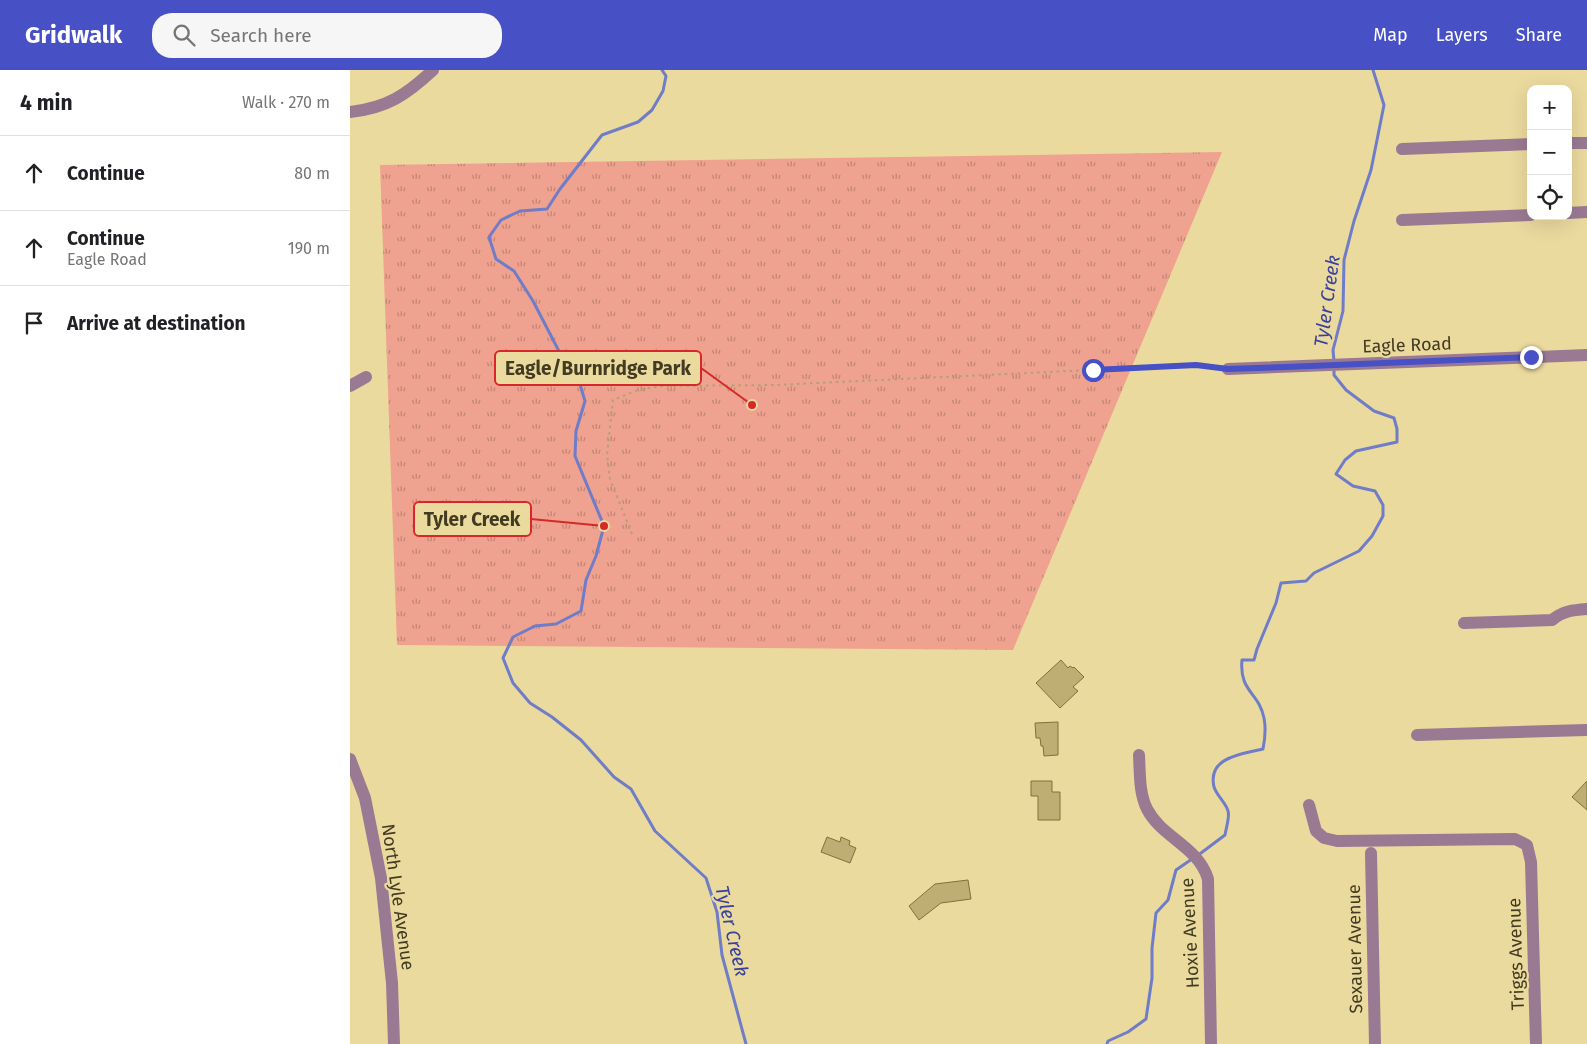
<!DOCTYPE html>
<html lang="en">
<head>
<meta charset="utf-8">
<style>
  :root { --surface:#fff; --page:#f6f6f6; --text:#202124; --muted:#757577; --line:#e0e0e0; --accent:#4750c5 }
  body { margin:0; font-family:"Fira Sans",sans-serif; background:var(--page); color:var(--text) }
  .controls { position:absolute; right:15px; top:15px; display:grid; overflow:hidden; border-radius:10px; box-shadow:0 5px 20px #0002 }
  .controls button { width:45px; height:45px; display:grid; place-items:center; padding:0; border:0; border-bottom:1px solid var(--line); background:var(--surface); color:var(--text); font:25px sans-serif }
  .stop { position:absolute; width:15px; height:15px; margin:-11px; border:4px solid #4750c5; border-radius:50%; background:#fff }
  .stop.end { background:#4750c5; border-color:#fff; box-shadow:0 1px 5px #0008 }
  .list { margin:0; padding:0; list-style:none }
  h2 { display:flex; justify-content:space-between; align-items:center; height:65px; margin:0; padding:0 20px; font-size:21px }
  h2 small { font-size:16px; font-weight:400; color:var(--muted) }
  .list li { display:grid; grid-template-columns:32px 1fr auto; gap:15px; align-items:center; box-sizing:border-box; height:75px; padding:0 20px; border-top:1px solid var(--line) }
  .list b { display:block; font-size:19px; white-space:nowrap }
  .list p { margin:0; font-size:16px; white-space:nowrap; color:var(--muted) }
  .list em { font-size:16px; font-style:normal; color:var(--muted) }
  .icon { flex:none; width:28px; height:28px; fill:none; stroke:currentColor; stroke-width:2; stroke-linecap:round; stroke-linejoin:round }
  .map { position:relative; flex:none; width:1237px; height:974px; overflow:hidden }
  header { display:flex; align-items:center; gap:30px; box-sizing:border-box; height:70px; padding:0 25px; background:var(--accent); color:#fff }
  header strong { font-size:24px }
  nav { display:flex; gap:28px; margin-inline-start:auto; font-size:18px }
  .search { width:350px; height:45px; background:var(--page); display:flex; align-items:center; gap:12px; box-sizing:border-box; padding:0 18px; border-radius:20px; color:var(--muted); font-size:19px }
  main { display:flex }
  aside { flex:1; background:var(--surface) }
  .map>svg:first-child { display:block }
  .grass { fill:url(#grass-tufts) }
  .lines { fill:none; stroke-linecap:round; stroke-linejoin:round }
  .stream { stroke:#6f7dc9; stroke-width:3 }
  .building { fill:#beae74; stroke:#817138 }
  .path { stroke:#b0a272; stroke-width:2; stroke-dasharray:2.5 4; stroke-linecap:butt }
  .minor { stroke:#9a7a93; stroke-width:12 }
  .route { stroke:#4750c5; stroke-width:6 }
  .labels { text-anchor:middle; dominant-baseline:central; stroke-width:4.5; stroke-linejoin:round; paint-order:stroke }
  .street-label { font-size:18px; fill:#423b22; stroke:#ebda9e }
  .water-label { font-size:19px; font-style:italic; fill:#39419c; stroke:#ebda9e }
  .leader { fill:none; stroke:#d62828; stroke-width:2 }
  .callout-dot { fill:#d62828; stroke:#ebda9e; stroke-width:2 }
  .callout { fill:#ebda9e; stroke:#d62828; stroke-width:2 }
  .callout-label { font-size:19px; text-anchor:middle; font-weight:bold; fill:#423b22 }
</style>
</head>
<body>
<header>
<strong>Gridwalk</strong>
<div class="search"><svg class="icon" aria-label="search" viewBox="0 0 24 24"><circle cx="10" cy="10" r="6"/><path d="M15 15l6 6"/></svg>Search here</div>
<nav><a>Map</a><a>Layers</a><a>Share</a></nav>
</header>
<main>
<aside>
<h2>4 min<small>Walk · 270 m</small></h2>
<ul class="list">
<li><svg class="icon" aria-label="ahead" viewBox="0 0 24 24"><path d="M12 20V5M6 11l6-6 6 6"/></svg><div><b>Continue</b></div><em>80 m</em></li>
<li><svg class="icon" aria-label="ahead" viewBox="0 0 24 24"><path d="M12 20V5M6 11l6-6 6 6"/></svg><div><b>Continue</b><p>Eagle Road</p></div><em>190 m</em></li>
<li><svg class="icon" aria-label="arrive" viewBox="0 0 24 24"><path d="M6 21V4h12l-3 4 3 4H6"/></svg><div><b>Arrive at destination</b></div></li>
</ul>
</aside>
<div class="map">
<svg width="1237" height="974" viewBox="0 0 1237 974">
  <defs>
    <pattern id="grass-tufts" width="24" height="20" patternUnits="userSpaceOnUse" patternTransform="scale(1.25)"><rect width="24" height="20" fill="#efa28f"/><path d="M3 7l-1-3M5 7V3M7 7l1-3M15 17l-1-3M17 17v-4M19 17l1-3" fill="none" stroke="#c38574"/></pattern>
  </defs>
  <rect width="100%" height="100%" fill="#ebda9e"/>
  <polygon class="grass" points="872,82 663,580 47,575 30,95"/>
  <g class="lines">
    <g class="stream">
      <polyline points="312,0 316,6 313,21 302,40 288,52 252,65 210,119 197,139 170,141 151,150 139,167 146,189 164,201 183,231 213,289 228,308 235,331 226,361 225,386 254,456 246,486 236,510 231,541 206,554 185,556 163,567 153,588 163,613 180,633 202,647 231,670 264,707 281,719 305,761 356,808 367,842 372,885 396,974"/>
      <polyline points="984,291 983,280 993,241 994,190 1004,151 1021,100 1034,35 1023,0"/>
      <path d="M847 786 875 765C876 758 880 747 878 741 876 733 867 726 864 717 857 687 892 684 913 679 915 669 916 658 914 648 909 622 889 622 892 590H904L907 579 926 533 931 513 956 511 964 503 1009 481 1022 466 1033 446V435L1025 421 1003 416 986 404 995 390 1006 381 1047 372V359L1044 348 1024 341 996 320 984 305V297"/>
      <polyline points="757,974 758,971 778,962 796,949 802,908 802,878 806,843 818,830 826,800 842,789"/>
    </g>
  </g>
  <g class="building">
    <polygon points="711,590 718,598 720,596 723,598 724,597 734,607 723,617 728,621 710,638 686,613"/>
    <polygon points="708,652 708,685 694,686 693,676 691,676 690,668 686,668 685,653"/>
    <polygon points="681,711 702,711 702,722 710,722 710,750 688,750 688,726 681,726"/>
    <polygon points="1237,711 1237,740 1222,727"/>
    <polygon points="477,767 490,772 491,767 500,771 499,775 506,778 500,793 471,782"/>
    <polygon points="618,810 621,829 591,833 569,850 559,836 585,814"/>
  </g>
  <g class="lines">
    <polyline class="path" points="282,464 260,409 257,385 263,330 288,320 312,316 425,315 846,295 868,298"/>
    <g class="minor">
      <path d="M0 42C37 38 56 25 83 0"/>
      <polyline points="1218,73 1237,73"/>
      <polyline points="1052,79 1181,74"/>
      <polyline points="1218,143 1237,142"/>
      <polyline points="1052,150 1181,145"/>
      <polyline points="878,299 1237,285"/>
      <polyline points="0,316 16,307"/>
      <path d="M1114 553 1202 550C1213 541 1223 540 1237 539"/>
      <polyline points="1067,665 1237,660"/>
      <path d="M789 685C790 703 789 723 797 739 812 768 848 776 858 809L861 974"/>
      <polyline points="0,689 15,728 31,808 42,913 44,974"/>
      <polyline points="959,735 966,761 974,768 987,771 1165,769 1177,775 1181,792 1186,974"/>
      <polyline points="1021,783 1025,974"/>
    </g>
  </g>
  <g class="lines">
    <polyline class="route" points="743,300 846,295 878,299 936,297 1181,287"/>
  </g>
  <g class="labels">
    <g class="street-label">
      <text transform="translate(1057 275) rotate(-2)">Eagle Road</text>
      <text transform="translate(48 827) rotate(82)">North Lyle Avenue</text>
      <text transform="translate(840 863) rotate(-93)">Hoxie Avenue</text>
      <text transform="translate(1005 879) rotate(-91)">Sexauer Avenue</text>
      <text transform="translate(1166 884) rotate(-92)">Triggs Avenue</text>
    </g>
    <g class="water-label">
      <text transform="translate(977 231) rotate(-82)">Tyler Creek</text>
      <text transform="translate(382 861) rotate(77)">Tyler Creek</text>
    </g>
  </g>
  <path class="leader" d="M402 335L351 298M254 456L181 449"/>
  <g class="callout-dot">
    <circle cx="402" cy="335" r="5"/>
    <circle cx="254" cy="456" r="5"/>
  </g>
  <g class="callout">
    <rect x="145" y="281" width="206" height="34" rx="5"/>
    <rect x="64" y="432" width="117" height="34" rx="5"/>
  </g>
  <g class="callout-label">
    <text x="248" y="305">Eagle/Burnridge Park</text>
    <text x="122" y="456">Tyler Creek</text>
  </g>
</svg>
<div class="controls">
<button>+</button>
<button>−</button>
<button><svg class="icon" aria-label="locate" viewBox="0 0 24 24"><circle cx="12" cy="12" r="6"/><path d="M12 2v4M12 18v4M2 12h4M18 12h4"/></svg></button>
</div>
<div class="stop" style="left:743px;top:300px"></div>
<div class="stop end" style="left:1181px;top:287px"></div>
</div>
</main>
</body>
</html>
